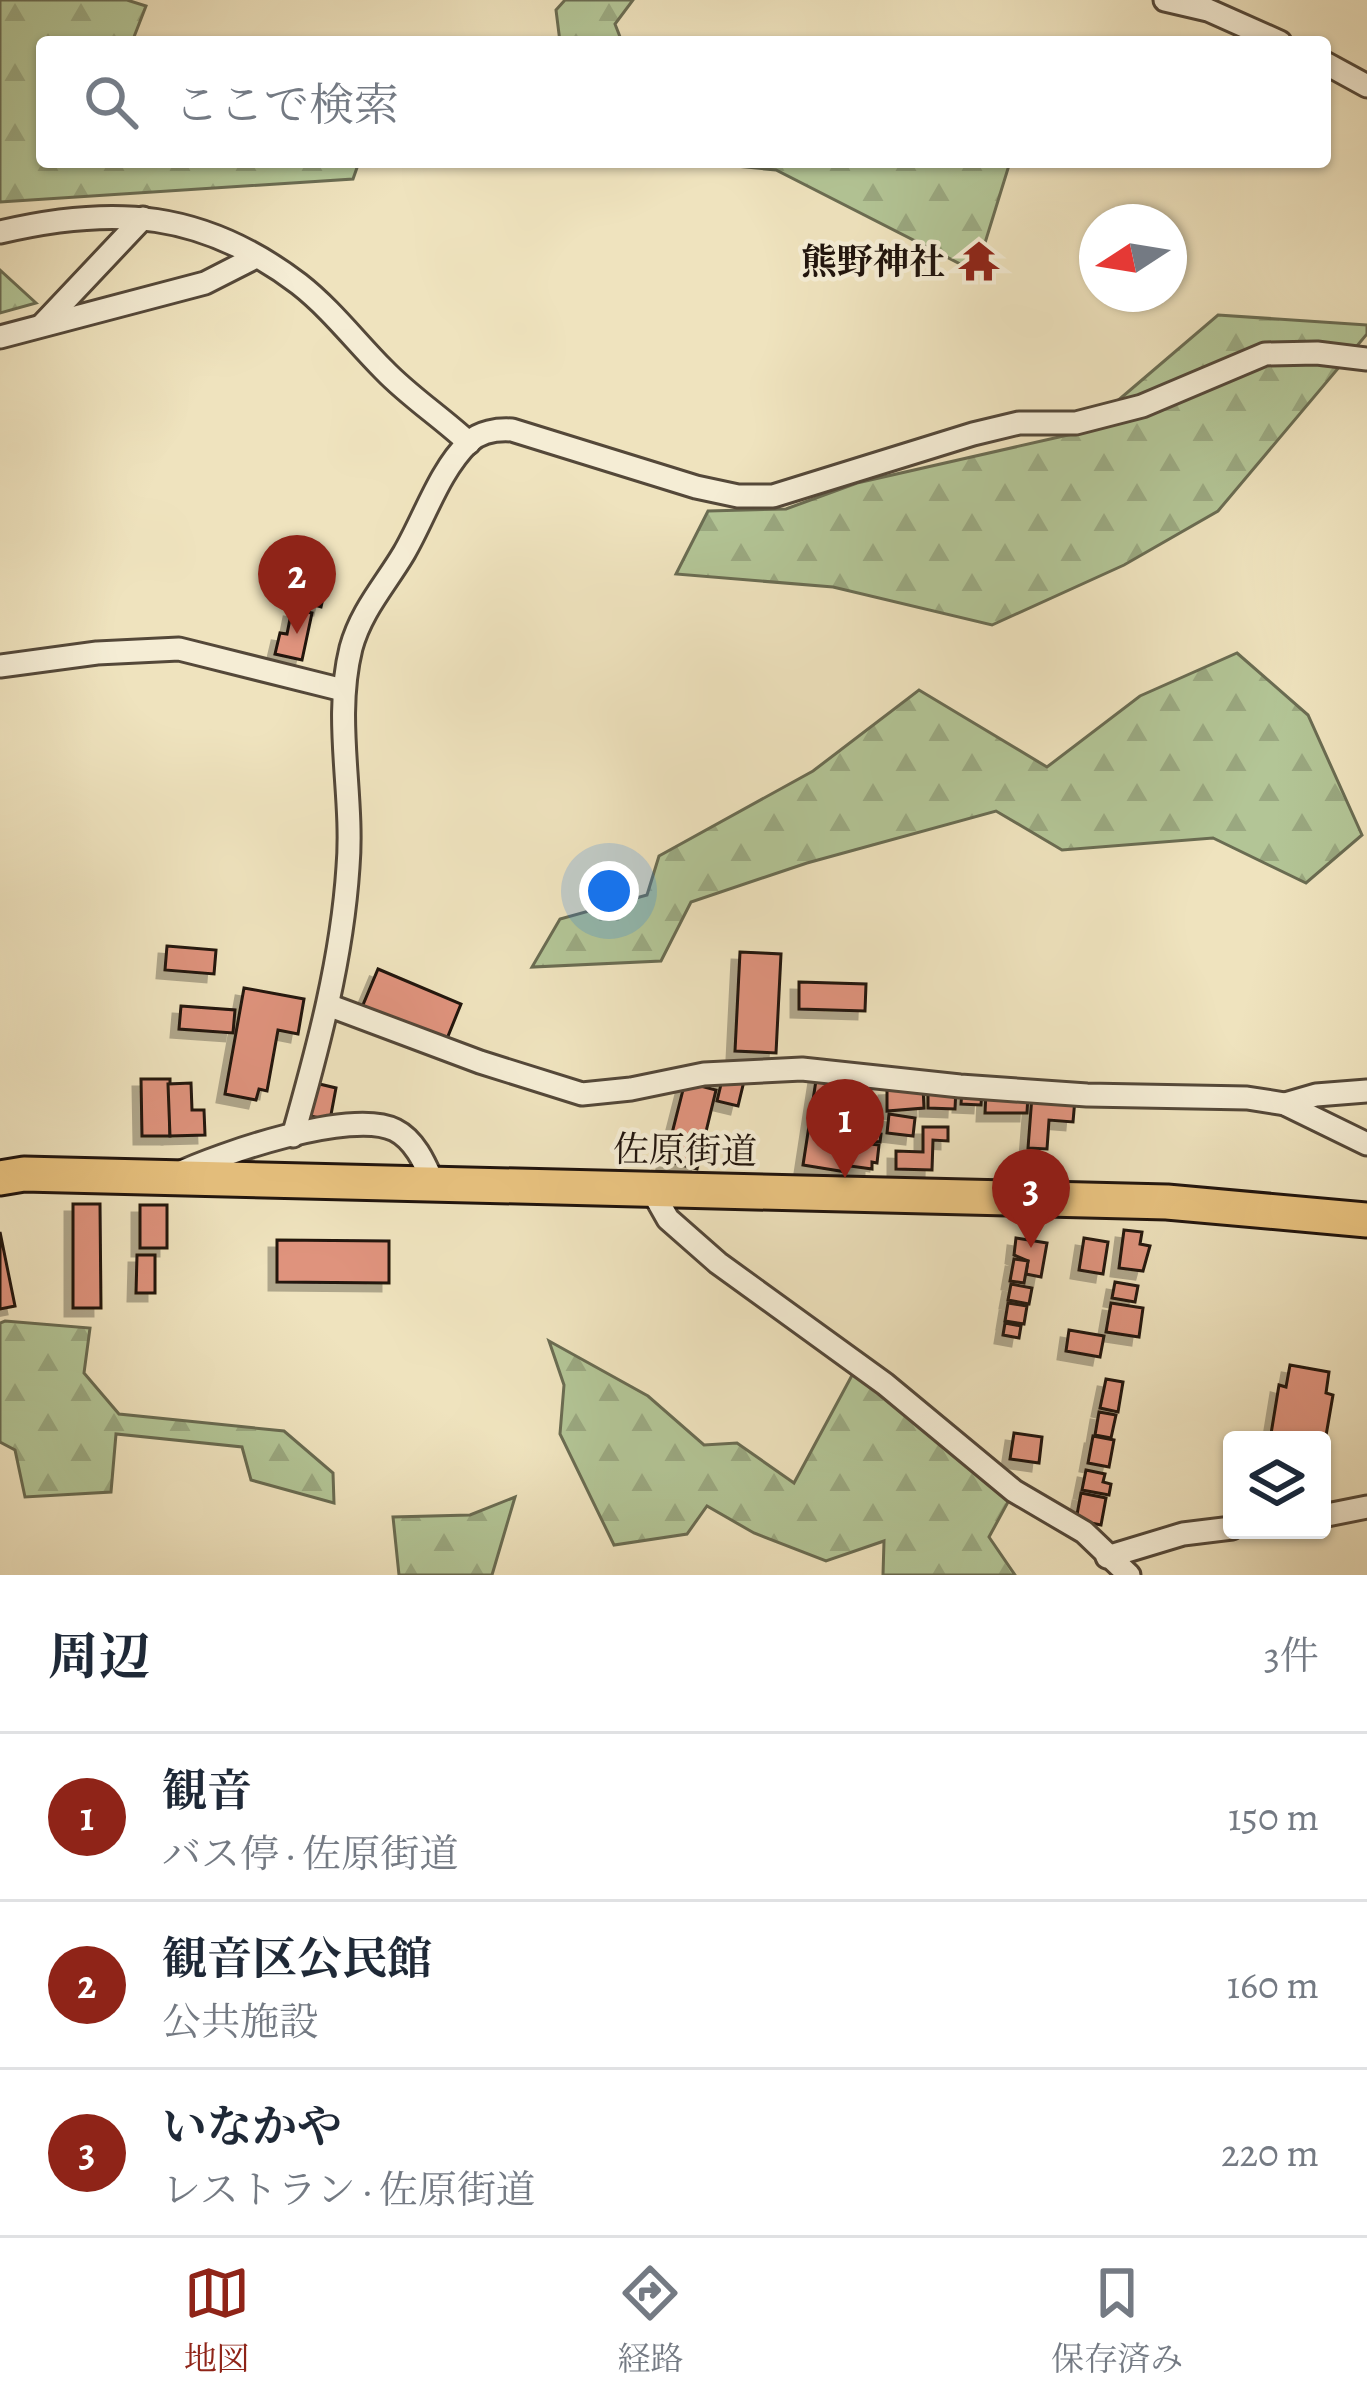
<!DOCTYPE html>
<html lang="ja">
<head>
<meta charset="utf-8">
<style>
  :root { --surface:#fff; --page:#f2f2f3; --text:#1f2937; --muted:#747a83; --line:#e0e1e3; --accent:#8f2418 }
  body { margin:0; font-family:Alegreya,"Noto Serif JP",serif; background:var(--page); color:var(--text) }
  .controls { position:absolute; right:36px; bottom:36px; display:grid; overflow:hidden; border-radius:12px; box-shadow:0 3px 9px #0004 }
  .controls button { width:108px; height:108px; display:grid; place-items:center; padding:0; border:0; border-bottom:3px solid var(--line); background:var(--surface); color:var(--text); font:60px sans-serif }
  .compass { position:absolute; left:1079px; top:204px; width:108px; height:108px; border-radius:50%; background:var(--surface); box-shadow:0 3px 9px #0004; rotate:258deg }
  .you { position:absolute; left:609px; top:891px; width:42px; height:42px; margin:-30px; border:9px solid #fff; border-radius:50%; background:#1a73e8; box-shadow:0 0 0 18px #1a73e833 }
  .badge { display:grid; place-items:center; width:78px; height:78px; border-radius:50%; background:var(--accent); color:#fff; font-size:39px; font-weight:700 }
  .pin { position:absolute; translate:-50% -99px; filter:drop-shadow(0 3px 6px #0008) }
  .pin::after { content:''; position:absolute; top:63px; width:42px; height:36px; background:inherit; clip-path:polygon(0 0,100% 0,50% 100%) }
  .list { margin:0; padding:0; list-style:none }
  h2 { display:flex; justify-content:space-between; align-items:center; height:156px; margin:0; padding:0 48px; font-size:51px }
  h2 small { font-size:39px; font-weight:400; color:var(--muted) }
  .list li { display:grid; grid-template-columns:78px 1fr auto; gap:36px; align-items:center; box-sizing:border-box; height:168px; padding:0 48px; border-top:3px solid var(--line) }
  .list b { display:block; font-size:45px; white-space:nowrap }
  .list p { margin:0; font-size:39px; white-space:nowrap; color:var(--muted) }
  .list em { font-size:39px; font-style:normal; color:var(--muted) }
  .icon { flex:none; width:66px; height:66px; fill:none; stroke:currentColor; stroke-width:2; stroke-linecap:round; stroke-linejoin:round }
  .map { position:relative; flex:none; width:1367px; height:1575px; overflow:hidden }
  .search { position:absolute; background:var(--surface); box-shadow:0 3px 9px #0004; left:36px; right:36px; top:36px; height:132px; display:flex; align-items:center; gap:30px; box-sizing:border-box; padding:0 42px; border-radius:12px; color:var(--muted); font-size:45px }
  .sheet { height:660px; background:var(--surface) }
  nav { display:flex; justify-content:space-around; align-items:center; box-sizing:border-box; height:168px; border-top:3px solid var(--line); background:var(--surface); font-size:33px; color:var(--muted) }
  nav a { display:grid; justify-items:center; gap:6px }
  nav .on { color:var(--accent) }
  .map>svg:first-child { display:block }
  .forest { fill:url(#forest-firs); stroke:#6a6c52; stroke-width:3 }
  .building { fill:#df937d; stroke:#20140d; stroke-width:3; filter:url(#shadow) }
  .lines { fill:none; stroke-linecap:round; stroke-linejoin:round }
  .minor-casing { stroke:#544839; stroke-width:27 }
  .highway-casing { stroke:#20140d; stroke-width:39 }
  .minor { stroke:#f5edd5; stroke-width:21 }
  .highway { stroke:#e8c27f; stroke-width:33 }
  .labels { text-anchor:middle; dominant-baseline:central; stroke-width:9; stroke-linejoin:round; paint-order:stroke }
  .poi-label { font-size:36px; font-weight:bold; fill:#20140d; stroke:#f5edd5; text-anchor:end }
  .street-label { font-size:36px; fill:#20140d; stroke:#f5edd5 }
</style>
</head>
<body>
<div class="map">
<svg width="1367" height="1575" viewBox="0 0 1367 1575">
  <defs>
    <pattern id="forest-firs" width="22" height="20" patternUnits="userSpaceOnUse" patternTransform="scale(3)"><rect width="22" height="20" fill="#b3c596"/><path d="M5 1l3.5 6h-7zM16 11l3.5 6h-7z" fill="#9aa880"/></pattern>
    <filter id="shadow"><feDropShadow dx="-8" dy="8" stdDeviation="0" flood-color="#0004"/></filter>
  </defs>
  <rect width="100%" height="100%" fill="#efe3be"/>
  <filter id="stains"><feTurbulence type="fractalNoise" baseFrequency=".00167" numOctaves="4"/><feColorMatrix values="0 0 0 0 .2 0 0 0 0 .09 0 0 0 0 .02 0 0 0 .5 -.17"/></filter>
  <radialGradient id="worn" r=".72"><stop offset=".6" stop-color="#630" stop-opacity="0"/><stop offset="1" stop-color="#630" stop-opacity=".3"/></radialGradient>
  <g class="forest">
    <polygon points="0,0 127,0 146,6 132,42 42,42 42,162 359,162 353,179 0,202"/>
    <polygon points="565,0 633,0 615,24 622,42 560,42 556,10"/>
    <polygon points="694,162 1010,162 976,272 776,170"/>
    <polygon points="0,270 36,303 0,313"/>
    <polygon points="1218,315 1367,325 1367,334 1218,511 1124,565 992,625 833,587 676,574 708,511 786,509 857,483 1081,432"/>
    <polygon points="1237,653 1308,715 1362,835 1306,883 1213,838 1062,850 996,811 807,863 691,902 661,961 532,967 560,919 647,895 659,856 813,771 919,690 1047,767 1140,696"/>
    <polygon points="5,1321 90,1328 84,1373 119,1414 284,1431 333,1473 334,1503 251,1480 242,1447 116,1434 111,1492 25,1497 15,1450 0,1442 0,1323"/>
    <polygon points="549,1341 648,1396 704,1445 737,1443 794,1483 857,1366 1014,1491 989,1537 1015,1575 883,1575 884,1541 826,1561 754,1533 707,1506 687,1534 614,1545 560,1434 564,1385"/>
    <polygon points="515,1497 492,1575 399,1575 393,1517 470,1515"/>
  </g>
  <g class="building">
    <polygon points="307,585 325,590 321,607 303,602"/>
    <polygon points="292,609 312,613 302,660 275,654 280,633 287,634"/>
    <polygon points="167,946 216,950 214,974 165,970"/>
    <polygon points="740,952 781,954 776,1053 735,1051"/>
    <polygon points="378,969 461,1004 444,1046 360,1012"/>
    <polygon points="799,982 866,984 865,1011 799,1009"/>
    <polygon points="244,988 304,999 298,1034 278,1030 267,1091 259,1089 256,1100 225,1094"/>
    <polygon points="181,1006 235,1010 233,1033 179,1029"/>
    <polygon points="817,1074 860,1081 846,1172 803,1165"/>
    <polygon points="723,1076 744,1081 738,1106 717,1101"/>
    <polygon points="141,1079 170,1079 170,1136 142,1136"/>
    <polygon points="311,1082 336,1088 330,1120 305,1115"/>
    <polygon points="685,1082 716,1090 697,1169 665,1161"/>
    <polygon points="191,1083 192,1110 204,1110 205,1135 170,1136 168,1084"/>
    <polygon points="923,1086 924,1108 887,1111 887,1088"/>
    <polygon points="928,1087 956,1088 955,1109 928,1108"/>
    <polygon points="962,1089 982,1090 981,1105 961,1104"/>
    <polygon points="986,1091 1028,1094 1027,1113 985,1113"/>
    <polygon points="1032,1096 1075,1099 1073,1122 1049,1120 1047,1149 1028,1148"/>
    <polygon points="889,1114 915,1118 913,1136 887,1133"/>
    <polygon points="923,1127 948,1127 948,1141 933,1140 932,1170 896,1169 896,1151 923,1152"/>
    <polygon points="855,1131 881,1134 880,1142 854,1139"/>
    <polygon points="853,1142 879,1145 877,1163 872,1162 872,1169 850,1166"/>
    <polygon points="73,1204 100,1204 101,1308 73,1308"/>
    <rect x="140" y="1205" width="27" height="43"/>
    <polygon points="1124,1230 1142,1232 1140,1244 1150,1246 1143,1271 1119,1268"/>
    <polygon points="0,1232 15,1306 0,1309"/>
    <polygon points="1016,1238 1047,1243 1041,1277 1026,1274 1028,1261 1014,1255"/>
    <polygon points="1084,1238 1108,1242 1103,1274 1079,1270"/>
    <polygon points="277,1240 389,1241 389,1283 277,1282"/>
    <polygon points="137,1255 155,1255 155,1293 136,1293"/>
    <polygon points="1014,1259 1028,1261 1024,1283 1010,1281"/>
    <polygon points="1115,1282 1138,1286 1135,1302 1112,1298"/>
    <polygon points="1011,1284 1032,1288 1029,1304 1008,1300"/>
    <polygon points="1008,1303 1027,1306 1024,1324 1005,1321"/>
    <polygon points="1111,1303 1143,1308 1139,1337 1106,1332"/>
    <polygon points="1005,1323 1021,1326 1019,1338 1003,1335"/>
    <polygon points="1069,1330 1104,1336 1100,1357 1066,1351"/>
    <polygon points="1290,1365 1329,1372 1326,1393 1333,1395 1323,1453 1322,1440 1270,1440 1279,1385 1286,1387"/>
    <polygon points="1106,1379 1123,1382 1118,1412 1100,1408"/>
    <polygon points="1099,1412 1116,1415 1111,1438 1095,1435"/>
    <polygon points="1014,1433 1042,1437 1039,1463 1010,1459"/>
    <polygon points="1093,1436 1114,1440 1109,1467 1088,1463"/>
    <polygon points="1086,1470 1105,1474 1103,1482 1111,1484 1109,1495 1082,1490"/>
    <polygon points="1081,1493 1106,1498 1101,1525 1076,1520"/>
  </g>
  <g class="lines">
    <g class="minor-casing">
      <g id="minor">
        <polyline points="1165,0 1208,10 1280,42"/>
        <polyline points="1325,63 1367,86"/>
        <path d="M0 232C114 205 203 211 299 284 331 309 356 342 384 370 410 397 441 417 469 443"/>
        <polyline points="42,325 143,218"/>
        <polyline points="0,337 205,283 256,257"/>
        <polyline points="0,666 97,653 179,649 343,690"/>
        <polyline points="328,1005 480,1062 582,1094 631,1089 704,1074 802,1069 960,1086 1087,1095 1247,1098 1285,1104 1367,1144"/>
        <polyline points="1285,1104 1316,1095 1367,1091"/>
        <path d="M293 1136C318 1048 342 959 348 867 354 794 333 721 351 648 361 611 385 585 404 553 425 517 439 471 469 442 480 432 497 429 512 430L696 487 738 496H773L973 434 1019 423H1076L1142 406 1265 354 1317 353 1367 359"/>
        <path d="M177 1174C219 1154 352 1108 395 1130 415 1140 425 1164 433 1182"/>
        <polyline points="651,1189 668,1219 718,1263 885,1384 1014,1491 1084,1532 1129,1575"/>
        <polyline points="1322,1516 1367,1507"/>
        <polyline points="1107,1557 1183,1534 1232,1528"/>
      </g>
    </g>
    <g class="highway-casing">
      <polyline id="highway" points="0,1178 24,1174 1167,1202 1367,1220"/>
    </g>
    <use href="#minor" class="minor"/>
    <use href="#highway" class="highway"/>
  </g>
  <defs>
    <g id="temple-bare" transform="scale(3.24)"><path d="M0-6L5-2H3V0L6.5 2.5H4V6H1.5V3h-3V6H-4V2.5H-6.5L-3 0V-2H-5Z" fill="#8f2418" stroke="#f5edd5" stroke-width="2.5" paint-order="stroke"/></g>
  </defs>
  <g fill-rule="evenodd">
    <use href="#temple-bare" x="979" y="261"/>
  </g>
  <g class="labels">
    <g class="poi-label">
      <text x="945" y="261">熊野神社</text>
    </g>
    <g class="street-label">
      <text transform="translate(685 1150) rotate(1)">佐原街道</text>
    </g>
  </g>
  <rect width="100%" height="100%" filter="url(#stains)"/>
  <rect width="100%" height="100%" fill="url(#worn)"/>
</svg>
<div class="controls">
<button><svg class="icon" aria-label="layers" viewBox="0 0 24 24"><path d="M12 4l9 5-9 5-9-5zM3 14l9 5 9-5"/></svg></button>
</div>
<svg class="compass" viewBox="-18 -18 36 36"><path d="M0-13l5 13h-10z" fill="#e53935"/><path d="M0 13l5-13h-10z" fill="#747a83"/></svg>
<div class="you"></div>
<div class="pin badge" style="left:845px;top:1178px">1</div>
<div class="pin badge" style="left:297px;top:634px">2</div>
<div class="pin badge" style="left:1031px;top:1248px">3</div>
<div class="search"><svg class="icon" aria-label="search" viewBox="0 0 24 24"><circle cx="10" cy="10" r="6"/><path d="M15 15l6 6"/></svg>ここで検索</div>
</div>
<section class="sheet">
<h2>周辺<small>3件</small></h2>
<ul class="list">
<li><span class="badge">1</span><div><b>観音</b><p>バス停 · 佐原街道</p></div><em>150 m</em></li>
<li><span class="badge">2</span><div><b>観音区公民館</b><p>公共施設</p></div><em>160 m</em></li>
<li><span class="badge">3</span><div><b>いなかや</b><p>レストラン · 佐原街道</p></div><em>220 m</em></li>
</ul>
</section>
<nav>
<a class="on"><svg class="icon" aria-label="map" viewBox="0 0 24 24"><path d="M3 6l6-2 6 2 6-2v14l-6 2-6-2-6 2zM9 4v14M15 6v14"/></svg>地図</a>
<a><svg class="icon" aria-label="directions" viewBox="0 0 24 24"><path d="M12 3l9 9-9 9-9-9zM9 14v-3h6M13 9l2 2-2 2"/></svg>経路</a>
<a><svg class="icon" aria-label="saved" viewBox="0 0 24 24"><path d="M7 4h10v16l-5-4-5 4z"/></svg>保存済み</a>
</nav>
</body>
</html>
